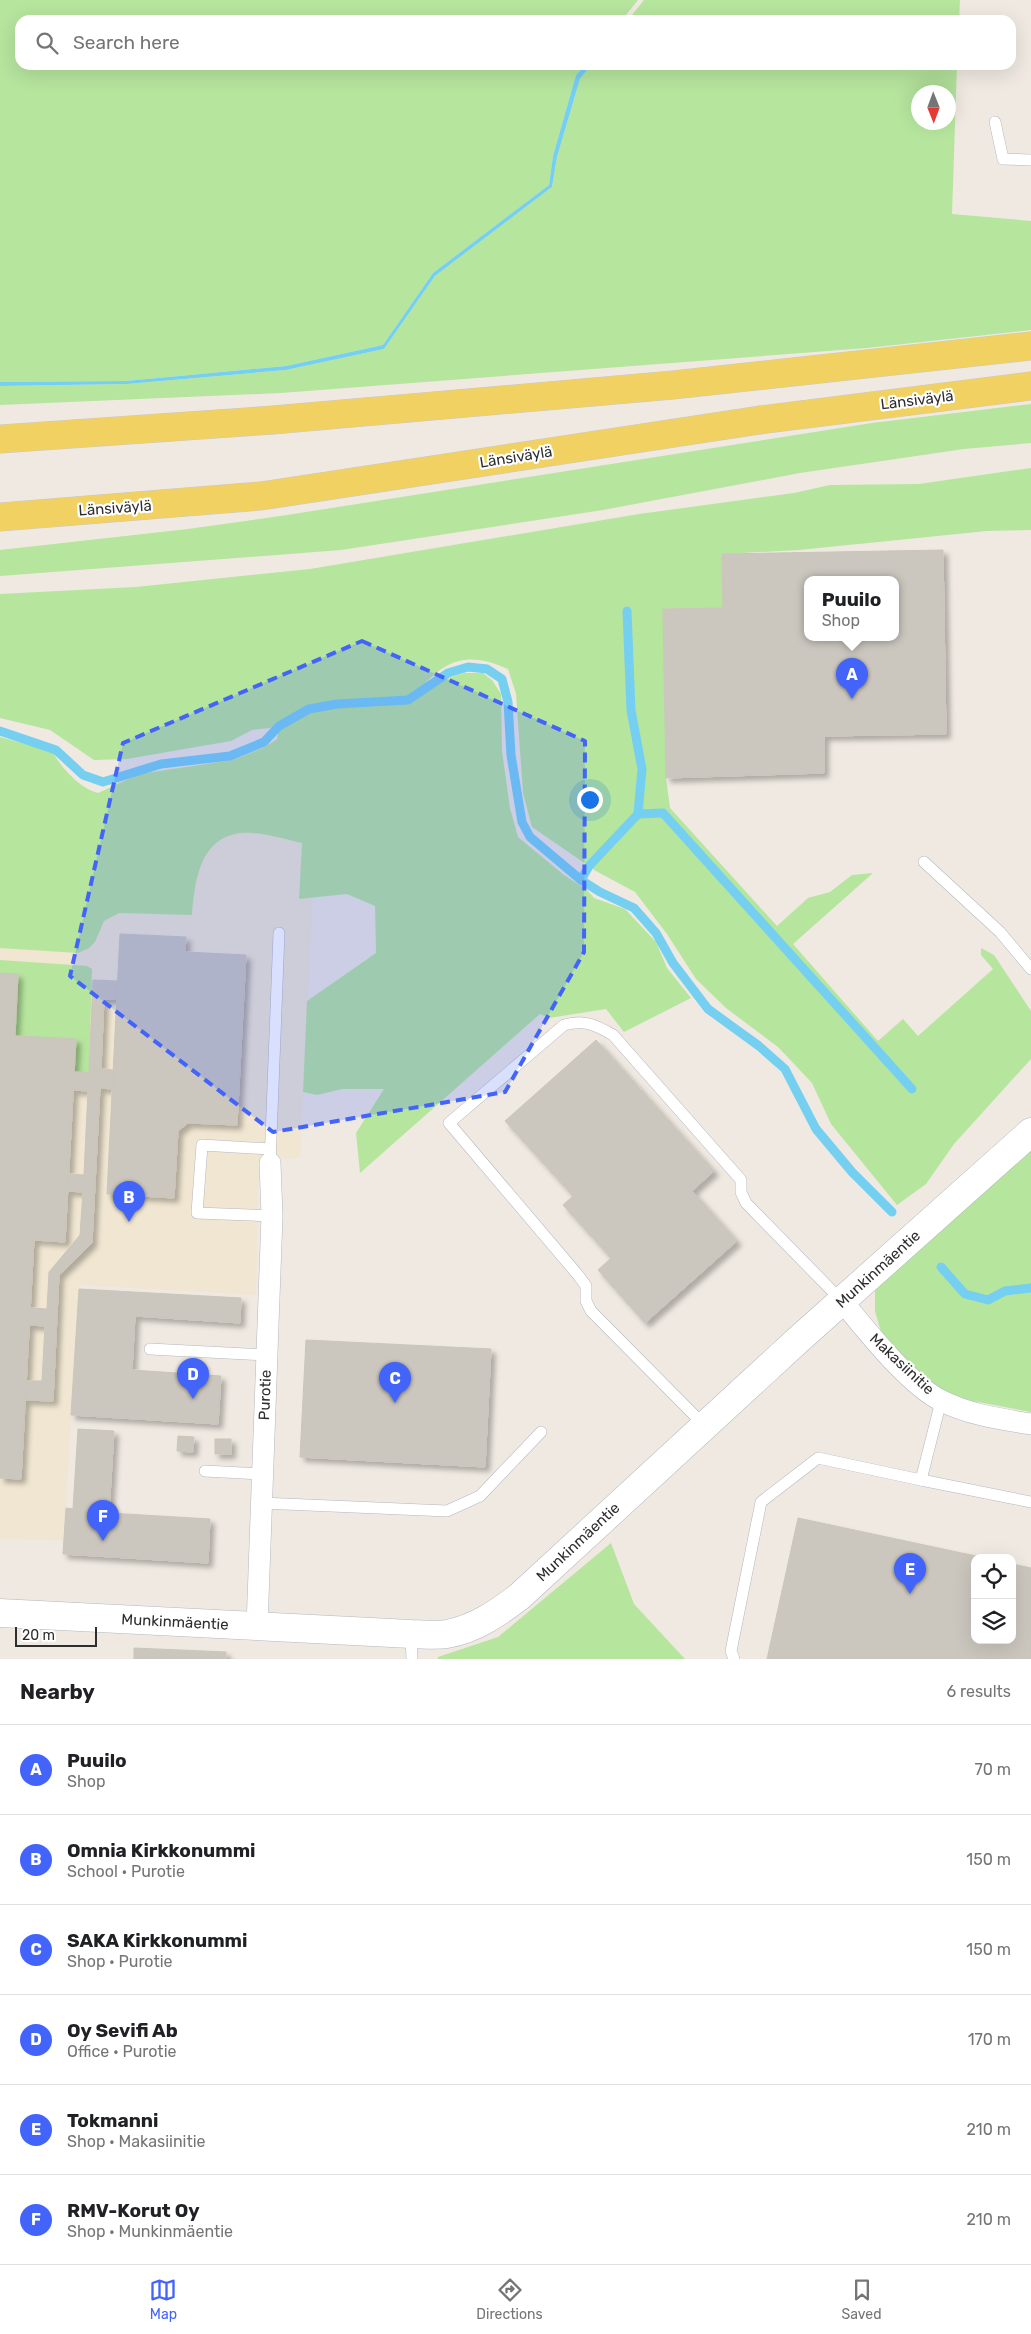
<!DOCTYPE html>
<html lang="en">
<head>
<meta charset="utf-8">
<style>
  :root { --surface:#fff; --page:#f2f2f2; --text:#202124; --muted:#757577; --line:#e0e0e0; --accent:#4264fb }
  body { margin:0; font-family:Rubik,sans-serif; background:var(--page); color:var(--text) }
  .controls { position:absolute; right:15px; bottom:15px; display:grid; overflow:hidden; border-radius:10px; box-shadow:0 5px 20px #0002 }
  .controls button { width:45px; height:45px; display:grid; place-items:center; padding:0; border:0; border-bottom:1px solid var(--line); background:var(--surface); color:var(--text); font:25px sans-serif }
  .compass { position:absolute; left:911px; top:85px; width:45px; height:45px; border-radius:50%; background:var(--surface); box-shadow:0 5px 20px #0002; rotate:179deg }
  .scale { position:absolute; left:15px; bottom:12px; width:82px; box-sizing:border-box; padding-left:5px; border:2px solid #2e2e2e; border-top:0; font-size:14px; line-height:18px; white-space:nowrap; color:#2e2e2e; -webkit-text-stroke:4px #fff; paint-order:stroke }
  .you { position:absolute; left:589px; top:799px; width:18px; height:18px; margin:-12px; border:4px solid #fff; border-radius:50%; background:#1a73e8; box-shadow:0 0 0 8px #1a73e833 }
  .badge { display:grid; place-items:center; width:32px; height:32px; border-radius:50%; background:var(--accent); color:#fff; font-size:16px; font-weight:700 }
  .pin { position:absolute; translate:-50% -41px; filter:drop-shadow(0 1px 2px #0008) }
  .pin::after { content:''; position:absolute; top:26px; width:18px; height:15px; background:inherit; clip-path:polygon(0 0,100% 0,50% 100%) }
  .popup { position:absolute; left:804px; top:576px; width:95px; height:65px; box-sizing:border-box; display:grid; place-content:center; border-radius:10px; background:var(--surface); filter:drop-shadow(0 1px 4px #0005); font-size:16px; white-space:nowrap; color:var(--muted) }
  .popup b { font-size:19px; color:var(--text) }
  .popup::after { content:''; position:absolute; left:50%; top:100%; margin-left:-10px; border:10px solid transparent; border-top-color:var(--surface) }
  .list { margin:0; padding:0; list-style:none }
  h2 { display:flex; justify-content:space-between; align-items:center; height:65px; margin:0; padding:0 20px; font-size:21px }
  h2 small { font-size:16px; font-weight:400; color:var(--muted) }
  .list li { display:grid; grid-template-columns:32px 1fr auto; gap:15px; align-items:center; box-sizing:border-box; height:90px; padding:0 20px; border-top:1px solid var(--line) }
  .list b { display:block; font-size:19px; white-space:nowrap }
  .list p { margin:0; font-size:16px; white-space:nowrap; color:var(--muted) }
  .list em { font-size:16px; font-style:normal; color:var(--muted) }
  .icon { flex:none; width:28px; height:28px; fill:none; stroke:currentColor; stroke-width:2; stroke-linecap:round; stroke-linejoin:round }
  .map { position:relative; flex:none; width:1031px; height:1659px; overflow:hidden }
  .search { position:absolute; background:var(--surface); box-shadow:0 5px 20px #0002; left:15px; right:15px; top:15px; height:55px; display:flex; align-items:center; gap:12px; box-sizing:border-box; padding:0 18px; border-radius:15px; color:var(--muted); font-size:19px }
  .sheet { height:605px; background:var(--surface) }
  nav { display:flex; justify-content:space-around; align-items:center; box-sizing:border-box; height:70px; border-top:1px solid var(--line); background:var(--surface); font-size:14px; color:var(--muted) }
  nav a { display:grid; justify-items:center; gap:2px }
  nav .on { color:var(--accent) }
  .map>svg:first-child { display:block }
  .education { fill:#f0e6d1 }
  .green { fill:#b6e59e; fill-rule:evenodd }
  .water { fill:#75cff0 }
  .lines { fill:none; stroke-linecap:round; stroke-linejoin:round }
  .stream { stroke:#75cff0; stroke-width:9 }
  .building { fill:#cbc7bf; stroke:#cbc5ba; fill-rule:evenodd; filter:url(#shadow) }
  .lane-casing { stroke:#b4b7c1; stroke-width:12 }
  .street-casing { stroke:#b4b7c1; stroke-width:22 }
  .secondary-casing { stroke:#b4b7c1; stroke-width:29 }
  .primary-casing { stroke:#c9c9c9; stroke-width:29 }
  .lane { stroke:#fff; stroke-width:11 }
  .street { stroke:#fff; stroke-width:21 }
  .secondary { stroke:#fff; stroke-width:28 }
  .primary { stroke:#f2d163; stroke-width:28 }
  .marked { fill:#4264fb; fill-opacity:0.2; stroke:#4264fb; stroke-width:4; stroke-dasharray:10 6; stroke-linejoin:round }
  .labels { text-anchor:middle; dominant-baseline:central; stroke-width:4.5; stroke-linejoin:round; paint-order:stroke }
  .street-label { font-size:15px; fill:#2e2e2e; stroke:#fff }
</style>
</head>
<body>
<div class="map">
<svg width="1031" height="1659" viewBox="0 0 1031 1659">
  <defs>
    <filter id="shadow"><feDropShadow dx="4.5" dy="4.5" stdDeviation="2.5" flood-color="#0004"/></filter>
  </defs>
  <rect width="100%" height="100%" fill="#efe9e1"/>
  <polygon class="education" points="0,813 316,830 300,1158 259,1159 256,1295 79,1285 64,1540 0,1539"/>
  <g class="green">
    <polygon points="0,0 638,0 622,20 20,20 20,65 585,65 576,75 553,156 549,185 433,273 383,345 286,366 126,381 0,382"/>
    <polygon points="644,0 960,0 959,20 628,20"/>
    <path d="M591 65H957L952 214 1031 221V330L867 348 281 393 0 405V386L127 384 286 370 384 349 435 276 552 187 557 157 580 79ZM918 92H948V122H918Z"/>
    <polygon points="1031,404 1031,443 964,449 800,473 603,510 341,550 0,576 0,550 188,529 287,515 872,423"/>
    <path d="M1031 468V530L987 531 799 550 722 554 723 608 663 609 666 778 670 808 777 926 808 898 830 892 852 875 873 873 793 944 878 1041 903 1019 918 1036 993 969 981 955V948L994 955 1031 1011V1059L954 1144 926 1184 897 1205 831 1124 812 1083 778 1047 726 1008 696 979 667 934 635 892 596 871 532 827 523 793 516 694 508 669C460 648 442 664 410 699L451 677 465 673H483L492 680 501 694 502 751 510 808 518 837 564 875 587 890 594 898 625 909 656 942 667 968 691 998 624 1032 606 1009 549 1018 540 1014 360 1173 356 1133 384 1089H342L317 1095 303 1092 307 1001 376 953 375 906 347 894 299 899 302 843C283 839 260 831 241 833 199 838 195 882 192 915L119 913 104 921 95 942 89 948 78 953 0 948V737L53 752C61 768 81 789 98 793L139 774 233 760 265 747 277 739 279 727 252 730 231 741 127 759 94 760 50 730 0 718V594L136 587 310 569 639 514 794 493 830 485 919 484Z"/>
    <polygon points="0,960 87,966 92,969 89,1073 74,1072 75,1039 15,1036 18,974 0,973"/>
    <polygon points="1031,1150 1031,1412 947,1396 883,1339 875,1311 875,1288 939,1233"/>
    <polygon points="611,1543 634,1604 685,1659 438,1659 438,1657 498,1637"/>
  </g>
  <polygon class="water" points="585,65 591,65 580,79 557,157 552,187 435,276 384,349 286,370 127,384 0,386 0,382 126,381 286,366 383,345 433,273 549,185 553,156 576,75"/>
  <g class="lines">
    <g class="stream">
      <polyline points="0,731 56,750 83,775 103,782 161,764 230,756 264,742 279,726 309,709 337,704 408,700 448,673 468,667 487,669 502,679 508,702 511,755 522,822 530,837 581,880 600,892 634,908 656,933 673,963 708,1009 759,1046 785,1069 816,1129 852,1172 892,1212"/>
      <polyline points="638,814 663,813 912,1089"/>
      <polyline points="581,880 589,866 638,814 642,769 631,710 627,611"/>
      <polyline points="941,1267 965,1294 988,1300 1005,1291 1031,1288"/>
    </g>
  </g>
  <g class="building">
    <path d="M943 550 946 734 824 736V773L666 778 663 609 723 608 722 554ZM808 580H896V638H808Z"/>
    <polygon points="120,934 186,937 185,952 246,955 237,1125 188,1123 178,1131 174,1198 107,1194"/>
    <polygon points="0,973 18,974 15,1036 76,1039 65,1242 34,1240 21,1479 0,1478"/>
    <polygon points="93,980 117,981 116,999 104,999 101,1069 113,1070 113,1079 112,1089 100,1088 92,1243 59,1275 53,1401 25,1400 26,1381 42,1381 45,1326 29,1325 30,1308 47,1309 49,1272 80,1235 83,1192 67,1191 68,1183 68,1174 84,1175 88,1091 73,1090 74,1072 89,1073"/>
    <polygon points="596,1040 714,1171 692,1191 737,1241 645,1323 598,1270 611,1258 563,1205 573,1196 505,1121"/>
    <polygon points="79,1289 241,1298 240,1323 135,1316 132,1370 221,1376 218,1424 71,1415"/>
    <polygon points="306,1340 491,1349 485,1467 300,1457"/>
    <polygon points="78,1429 114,1431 109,1513 210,1519 208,1563 63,1554 66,1508 73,1509"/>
    <polygon points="178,1436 194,1437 193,1452 177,1451"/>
    <rect x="215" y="1439" width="16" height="15"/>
    <polygon points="798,1518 985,1558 975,1558 975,1640 1012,1640 1012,1564 1031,1568 1031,1659 767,1659"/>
    <polygon points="134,1648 226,1652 226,1659 134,1659"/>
  </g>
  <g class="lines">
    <g class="lane-casing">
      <g id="lane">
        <polyline points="995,122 1003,159 1031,160"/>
        <polyline points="924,862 1000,932 1031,969"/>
        <polyline points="270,1149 202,1145 197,1213 272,1216"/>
        <polyline points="270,1163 279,933"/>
        <polyline points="150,1349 267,1355"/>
        <path d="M705 1426 591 1311 586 1301V1286L578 1275 449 1123 564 1025C584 1019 596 1025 613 1035L741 1180V1192L746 1203 842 1301"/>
        <polyline points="205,1471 262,1474"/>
        <polyline points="921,1480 1031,1502"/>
        <polyline points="261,1503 447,1511 480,1496 541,1432"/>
        <polyline points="411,1634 412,1659"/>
        <polyline points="734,1659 731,1651 761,1502 818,1458 921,1480 941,1401"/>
      </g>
    </g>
    <g class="street-casing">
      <g id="street">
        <path d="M842 1301C866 1330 909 1385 942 1401 970 1415 1001 1419 1031 1424"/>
        <polyline points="257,1627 272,1216 270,1163"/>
      </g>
    </g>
    <g class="secondary-casing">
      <path id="secondary" d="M0 1613 411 1634C422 1634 435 1636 447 1634 475 1629 498 1613 520 1596L798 1340 1031 1132"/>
    </g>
    <g class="primary-casing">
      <g id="primary">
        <polyline points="0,439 273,420 673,385 1031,346"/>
        <polyline points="0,517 261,496 760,420 1031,386"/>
      </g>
    </g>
    <use href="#lane" class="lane"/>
    <use href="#street" class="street"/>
    <use href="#secondary" class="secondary"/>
    <use href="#primary" class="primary"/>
  </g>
  <path class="marked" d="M362 641 585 741 584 952 505 1092 273 1132 70 976 123 743Z"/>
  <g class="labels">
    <g class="street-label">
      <text transform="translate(917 400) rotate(-7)">Länsiväylä</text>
      <text transform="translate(516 457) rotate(-9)">Länsiväylä</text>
      <text transform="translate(115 508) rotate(-4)">Länsiväylä</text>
      <text transform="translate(878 1269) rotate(-42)">Munkinmäentie</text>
      <text transform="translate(902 1364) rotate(43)">Makasiinitie</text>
      <text transform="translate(265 1395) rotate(-88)">Purotie</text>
      <text transform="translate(578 1542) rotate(-43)">Munkinmäentie</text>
      <text transform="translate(175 1622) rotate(3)">Munkinmäentie</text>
    </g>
  </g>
</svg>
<div class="controls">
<button><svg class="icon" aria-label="locate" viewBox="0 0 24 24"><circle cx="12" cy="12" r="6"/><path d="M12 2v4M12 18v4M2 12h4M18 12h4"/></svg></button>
<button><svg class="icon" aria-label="layers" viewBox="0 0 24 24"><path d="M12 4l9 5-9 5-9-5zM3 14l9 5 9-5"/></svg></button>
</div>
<svg class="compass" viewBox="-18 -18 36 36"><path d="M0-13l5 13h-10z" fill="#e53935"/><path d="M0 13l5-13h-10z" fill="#757577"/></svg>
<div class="scale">20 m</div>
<div class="you"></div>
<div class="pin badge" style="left:852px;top:699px">A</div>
<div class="popup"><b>Puuilo</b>Shop</div>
<div class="pin badge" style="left:129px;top:1222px">B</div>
<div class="pin badge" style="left:395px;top:1403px">C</div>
<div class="pin badge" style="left:193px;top:1399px">D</div>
<div class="pin badge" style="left:910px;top:1594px">E</div>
<div class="pin badge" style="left:103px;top:1541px">F</div>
<div class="search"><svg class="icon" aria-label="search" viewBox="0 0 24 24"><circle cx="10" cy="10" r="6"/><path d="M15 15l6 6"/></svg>Search here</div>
</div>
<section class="sheet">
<h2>Nearby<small>6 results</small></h2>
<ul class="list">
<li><span class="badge">A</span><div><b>Puuilo</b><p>Shop</p></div><em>70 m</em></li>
<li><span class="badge">B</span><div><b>Omnia Kirkkonummi</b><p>School · Purotie</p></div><em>150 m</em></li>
<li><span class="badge">C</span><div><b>SAKA Kirkkonummi</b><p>Shop · Purotie</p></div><em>150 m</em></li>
<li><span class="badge">D</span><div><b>Oy Sevifi Ab</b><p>Office · Purotie</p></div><em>170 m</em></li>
<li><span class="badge">E</span><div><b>Tokmanni</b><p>Shop · Makasiinitie</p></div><em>210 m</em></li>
<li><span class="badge">F</span><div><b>RMV-Korut Oy</b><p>Shop · Munkinmäentie</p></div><em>210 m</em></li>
</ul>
</section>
<nav>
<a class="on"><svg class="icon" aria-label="map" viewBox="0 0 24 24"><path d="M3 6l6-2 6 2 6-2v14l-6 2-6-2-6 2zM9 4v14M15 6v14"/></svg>Map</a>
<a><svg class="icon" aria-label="directions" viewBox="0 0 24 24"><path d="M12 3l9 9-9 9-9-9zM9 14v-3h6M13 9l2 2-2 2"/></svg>Directions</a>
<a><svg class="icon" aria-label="saved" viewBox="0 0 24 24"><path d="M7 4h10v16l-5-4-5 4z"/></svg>Saved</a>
</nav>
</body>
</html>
